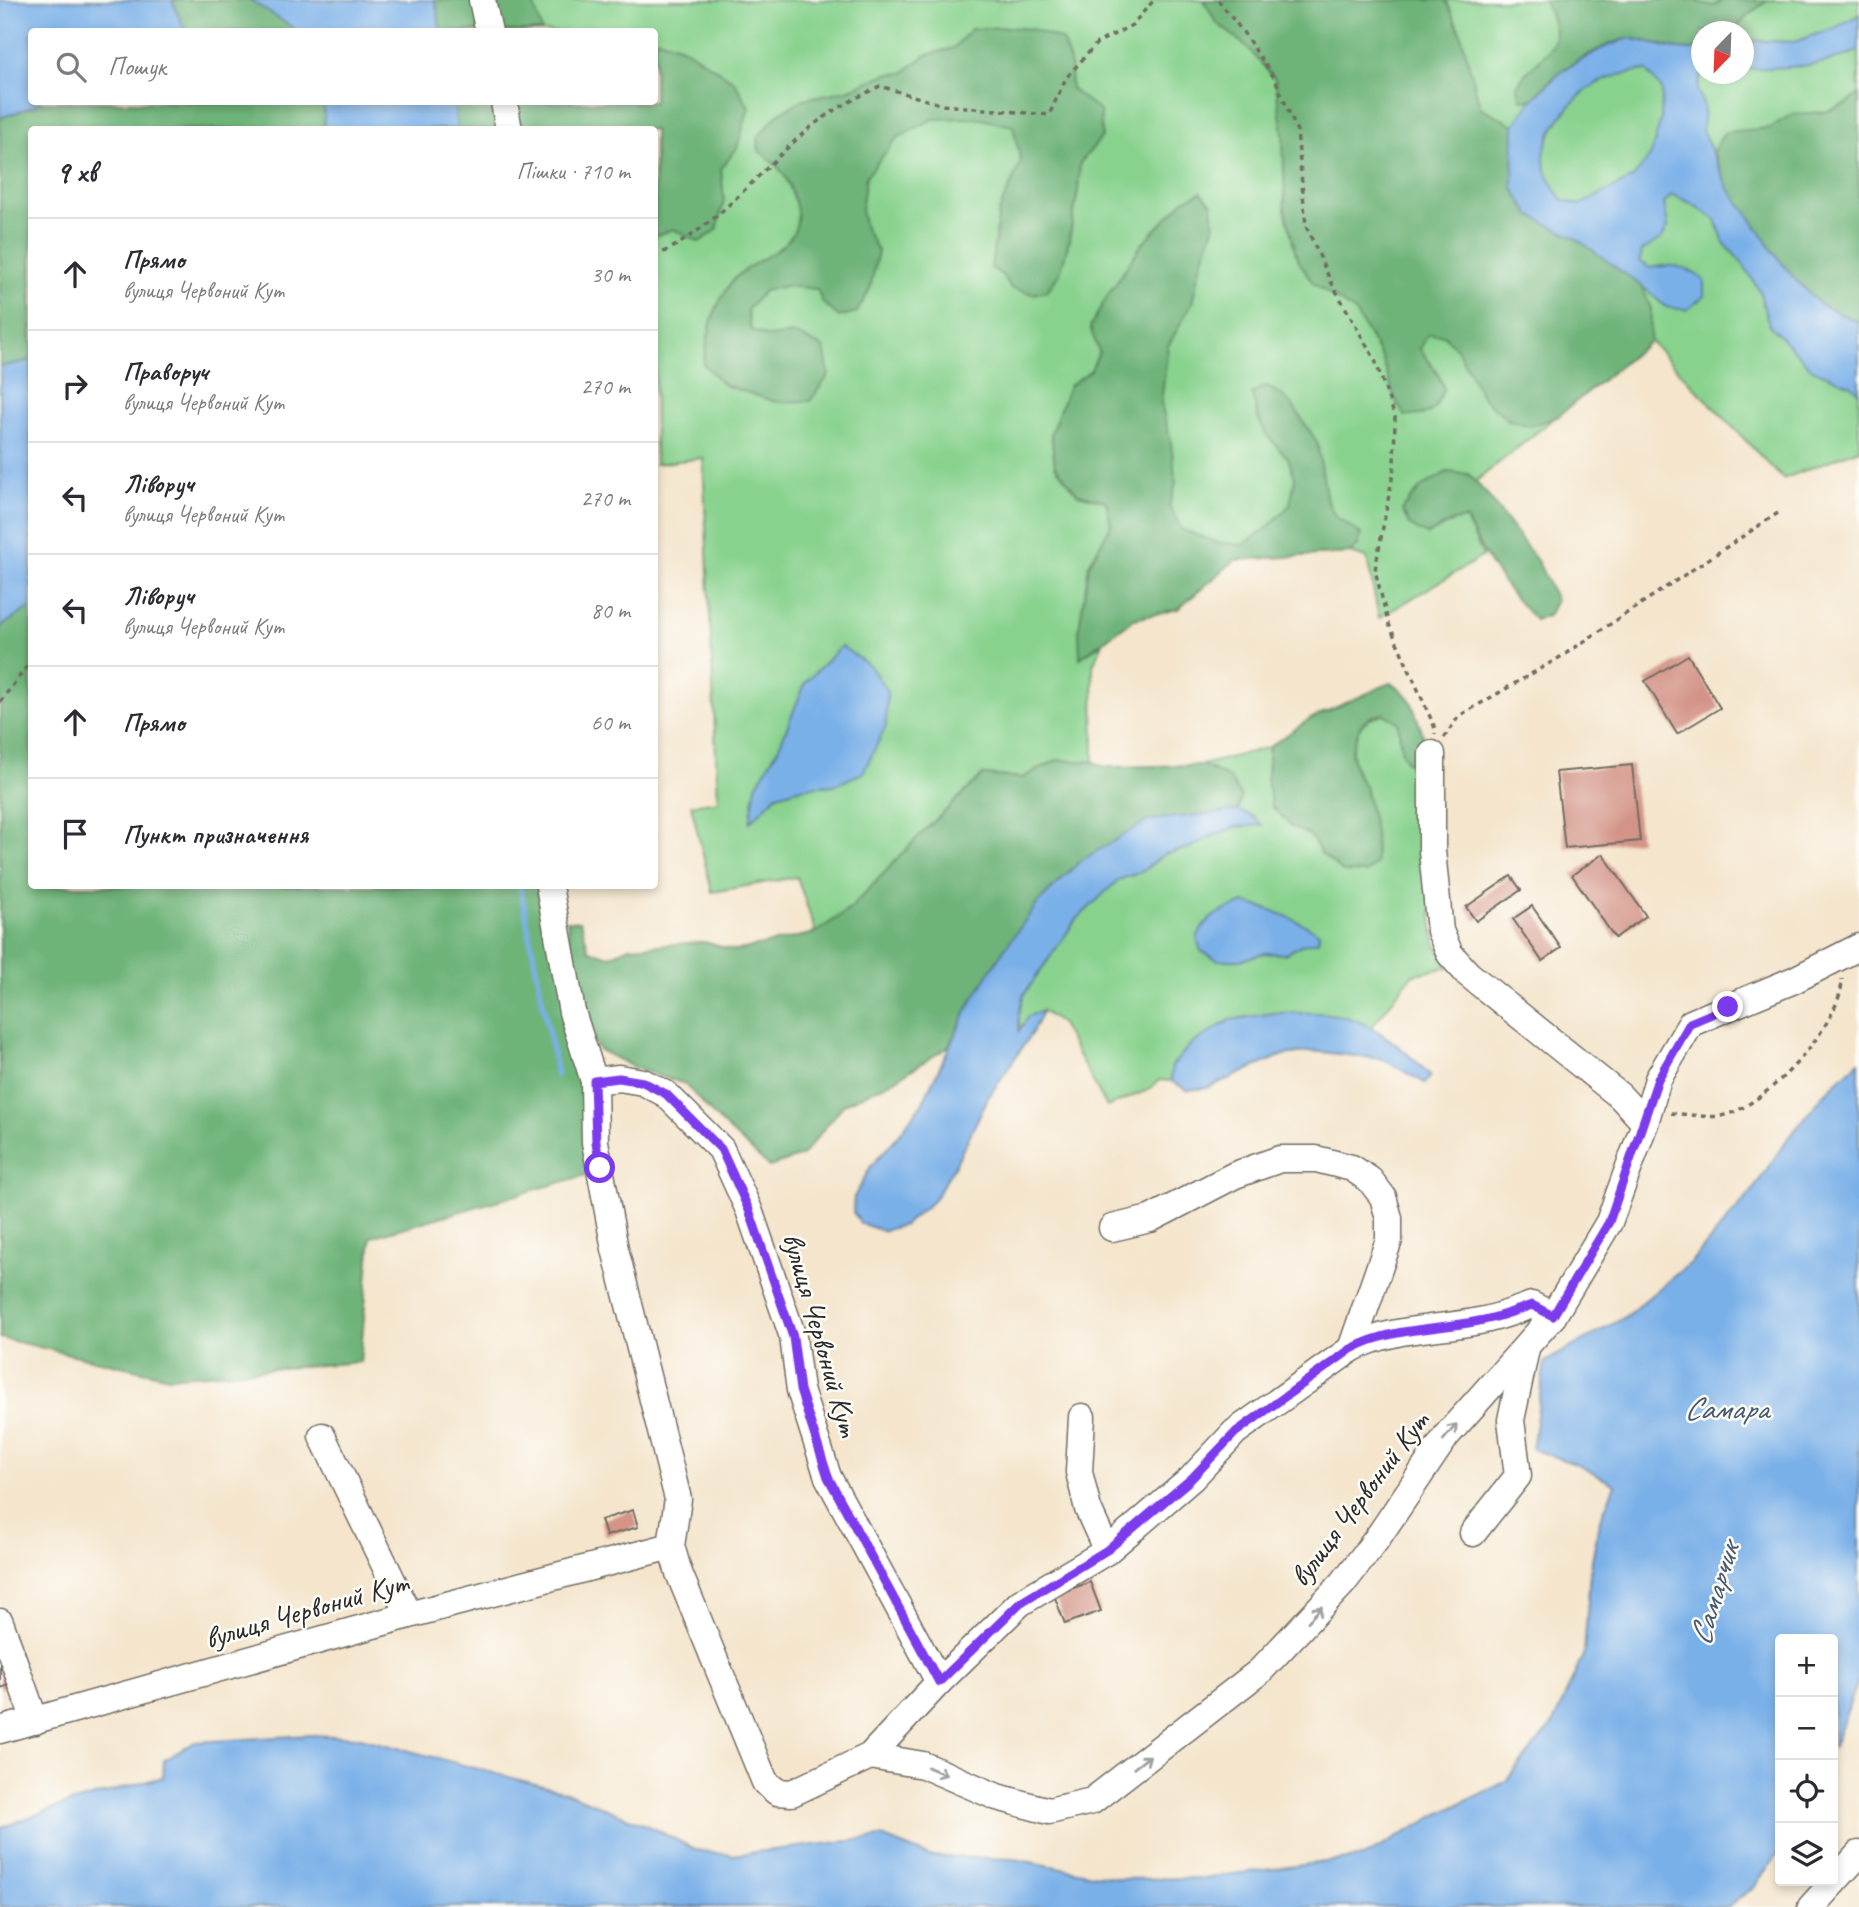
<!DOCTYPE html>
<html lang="uk">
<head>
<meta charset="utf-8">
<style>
  :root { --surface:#fff; --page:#f2f2f3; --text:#2b2b33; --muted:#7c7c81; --line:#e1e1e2 }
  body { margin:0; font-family:Caveat,sans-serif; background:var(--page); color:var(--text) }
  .controls { position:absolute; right:21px; bottom:21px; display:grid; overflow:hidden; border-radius:7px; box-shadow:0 4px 10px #0003 }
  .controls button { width:63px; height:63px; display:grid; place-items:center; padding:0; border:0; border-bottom:2px solid var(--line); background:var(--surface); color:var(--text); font:35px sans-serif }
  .compass { position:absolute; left:1691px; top:21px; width:63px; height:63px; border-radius:50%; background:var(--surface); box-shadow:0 4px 10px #0003; rotate:203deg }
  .stop { position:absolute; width:21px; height:21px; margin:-16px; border:5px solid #7c3aed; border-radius:50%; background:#fff }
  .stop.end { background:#7c3aed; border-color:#fff; box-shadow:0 2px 7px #0008 }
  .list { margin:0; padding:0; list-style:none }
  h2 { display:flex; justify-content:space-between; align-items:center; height:91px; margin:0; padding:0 28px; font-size:30px }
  h2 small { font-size:23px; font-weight:400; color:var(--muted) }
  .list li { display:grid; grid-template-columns:46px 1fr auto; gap:21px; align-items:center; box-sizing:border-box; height:112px; padding:0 28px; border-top:2px solid var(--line) }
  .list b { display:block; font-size:26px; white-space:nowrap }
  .list p { margin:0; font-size:23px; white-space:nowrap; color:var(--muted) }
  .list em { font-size:23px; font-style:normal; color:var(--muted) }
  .icon { flex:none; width:38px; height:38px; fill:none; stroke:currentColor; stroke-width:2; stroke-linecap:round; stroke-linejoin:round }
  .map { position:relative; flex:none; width:1859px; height:1907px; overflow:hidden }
  .search { position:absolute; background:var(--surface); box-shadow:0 4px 10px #0003; left:28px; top:28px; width:630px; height:77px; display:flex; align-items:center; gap:18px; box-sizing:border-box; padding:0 24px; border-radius:7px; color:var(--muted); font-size:26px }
  .panel { position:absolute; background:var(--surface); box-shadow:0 4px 10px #0003; left:28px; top:126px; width:630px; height:763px; border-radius:7px }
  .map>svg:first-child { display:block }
  .green { fill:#88d28e; stroke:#5a7e5c; stroke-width:2; fill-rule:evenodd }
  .forest { fill:#6eb479; stroke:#4c7052; stroke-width:2 }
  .water { fill:#7ab0e8; stroke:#526e8a; stroke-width:2; fill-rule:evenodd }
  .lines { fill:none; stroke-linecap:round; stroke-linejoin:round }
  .stream { stroke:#7ab0e8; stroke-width:5 }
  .building { fill:#d39386 }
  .minor-casing { stroke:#716c63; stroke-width:29 }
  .path { stroke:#716c63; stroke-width:3.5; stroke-dasharray:5 5; stroke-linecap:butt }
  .minor { stroke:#fff; stroke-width:26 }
  .oneway { stroke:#a0a0a0 }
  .route { stroke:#7c3aed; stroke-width:9 }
  .labels { text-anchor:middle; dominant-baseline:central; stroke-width:5; stroke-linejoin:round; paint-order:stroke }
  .street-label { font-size:30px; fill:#2b2b2b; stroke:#fdfcf7 }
  .water-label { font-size:32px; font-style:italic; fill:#475a6d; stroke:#fdfcf7 }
</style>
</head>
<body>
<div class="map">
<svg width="1859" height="1907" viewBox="0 0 1859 1907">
  <rect width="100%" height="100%" fill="#fdfcf7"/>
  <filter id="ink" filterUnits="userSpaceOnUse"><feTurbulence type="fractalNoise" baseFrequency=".0143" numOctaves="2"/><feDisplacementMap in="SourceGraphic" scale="14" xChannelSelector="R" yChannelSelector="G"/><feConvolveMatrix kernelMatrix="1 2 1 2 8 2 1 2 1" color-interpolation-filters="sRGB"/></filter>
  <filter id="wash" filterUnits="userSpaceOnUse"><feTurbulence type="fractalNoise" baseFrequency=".00686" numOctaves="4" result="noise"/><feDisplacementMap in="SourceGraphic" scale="28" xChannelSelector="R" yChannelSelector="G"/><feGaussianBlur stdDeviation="1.57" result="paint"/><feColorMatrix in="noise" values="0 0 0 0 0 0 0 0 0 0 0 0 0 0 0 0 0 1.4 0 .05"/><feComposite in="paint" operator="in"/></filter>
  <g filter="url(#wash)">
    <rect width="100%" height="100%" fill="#f4e5cc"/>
    <g class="green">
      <path d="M0 0H1859V449L1783 479 1650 341 1475 482 1414 527 1427 535 1453 521 1466 519 1483 556 1379 618 1367 558 1350 553 1235 560 1195 535 1071 484 1078 494 1106 501 1112 525 1089 565 1081 657 1103 643 1093 665 1094 762 1057 760 1022 778 983 775 922 833 851 908 816 933 797 877 712 892 691 805 718 801 703 458 655 464 654 130H32L31 607 0 627ZM32 32H654V102H32ZM1702 32H1744V74H1702ZM779 747 834 785 805 787 776 795 756 786Z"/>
      <path d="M1384 714 1398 722 1402 753 1423 754 1416 791 1435 942 1448 967 1412 975 1371 1028 1381 1044 1343 1053 1313 1051 1283 1055 1274 1013 1230 1020 1190 1045 1172 1066 1171 1081 1159 1080 1148 1090 1107 1107 1061 1024 1042 1011 1019 1033V1013L1023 996 1075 921 1099 896 1118 880 1143 871 1164 854 1190 848 1210 837 1235 827 1261 825 1252 816 1238 811 1241 797 1229 778 1202 765 1269 747 1267 781 1292 827 1310 835 1321 853 1365 786C1345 759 1346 722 1384 714ZM1319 933 1318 941 1301 945 1285 954 1265 953Z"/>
    </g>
    <g class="forest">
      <polygon points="172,0 250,0 298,31 185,31"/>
      <polygon points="435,0 532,0 542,31 441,31"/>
      <path d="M1204 0H1446L1461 34 1480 107 1514 125V189L1530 215 1574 237 1642 286 1651 309 1650 341 1557 417 1530 426 1509 420 1483 398 1457 349 1444 335 1428 334 1420 349 1439 376 1444 388C1436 412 1431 416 1405 416L1395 399 1382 358 1355 312 1313 283 1297 258 1285 209 1283 134 1275 79 1247 47 1216 22Z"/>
      <path d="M1544 0H1695L1699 3 1714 6 1723 0H1768L1747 16 1734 31 1702 32 1701 49C1678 53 1655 41 1632 39 1618 37 1577 60 1564 69 1552 77 1543 89 1533 99L1522 100 1517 86C1540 47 1572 56 1544 0Z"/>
      <path d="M1007 27 1032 29 1062 40 1070 62 1071 89 1100 111 1102 137 1080 163 1078 191 1068 245 1060 273 1047 291 1033 294 1011 288 1002 275 991 268 999 211 1021 162 1013 126 976 118 933 119 897 138 866 177 861 210 865 228 878 251 870 289 857 312 839 317 822 302 817 289 785 286 764 291 747 310 751 330 768 337 796 334 824 348 829 375 810 401 776 402 724 385 703 364C709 331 710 312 731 283 751 255 810 251 795 202 786 174 783 169 759 151L758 137 778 114 804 99 847 90 887 74 903 73 926 55 954 48 971 29Z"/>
      <polygon points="655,38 682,47 734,81 749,107 737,148 721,169 724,200 717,230 699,242 673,229 655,236 654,130 457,129 454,102 654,102"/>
      <polygon points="1859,94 1859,323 1820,304 1794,278 1774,253 1751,218 1728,188 1713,151 1725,132 1770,128 1792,114 1825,112 1847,104"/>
      <polygon points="40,102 324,102 324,129 32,130 31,360 0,367 0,118 37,105"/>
      <polygon points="1201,192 1212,204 1214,228 1200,266 1192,303 1168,346 1161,403 1171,443 1176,484 1169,506 1182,530 1216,542 1242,545 1265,530 1290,505 1295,478 1288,458 1267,436 1258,418 1252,393 1266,386 1282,395 1293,406 1317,442 1327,501 1335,516 1361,534 1358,546 1350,553 1235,560 1178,609 1134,619 1080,658 1079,628 1089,565 1111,525 1106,501 1078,494 1055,466 1051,433 1069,386 1091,370 1099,352 1090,327 1109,293 1142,244 1184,200"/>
      <path d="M1447 472 1468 474 1485 492 1538 562 1556 600 1548 616 1535 620C1503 587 1486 560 1466 519L1453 521 1427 535 1409 525 1402 510 1420 488Z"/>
      <polygon points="31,607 32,886 547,886 580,1071 593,1173 371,1237 360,1362 168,1377 0,1338 0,627"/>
      <polygon points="1390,683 1401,689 1411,701 1425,740 1423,754 1415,762 1407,762 1402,753 1398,722 1384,714 1370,717 1360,726 1351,751 1356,773 1365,786 1375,832 1376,863 1366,873 1343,872 1321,853 1310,835 1292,827 1272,807 1267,781 1269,747 1310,719"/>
      <polygon points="1057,760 1094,762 1106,767 1202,765 1229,778 1241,797 1238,811 1149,820 1079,862 1038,903 1003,951 970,1004 948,1047 893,1081 844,1104 802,1156 769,1167 715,1117 685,1084 635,1068 598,1049 578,1006 567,921 580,921 589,950 610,956 629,947 705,942 735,951 815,933 851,908 922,833 983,775 1022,778"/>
    </g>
    <g class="water">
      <polygon points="0,0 172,0 185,31 32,32 32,102 40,102 37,105 0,118"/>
      <polygon points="250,0 435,0 441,31 298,31"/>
      <path d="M1859 15V50C1821 69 1785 67 1744 69V40L1794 42 1837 27Z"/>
      <path d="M1629 38C1652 43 1679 53 1701 49L1702 74H1709L1701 76 1697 90 1704 107 1702 130 1728 188 1751 218 1774 253 1794 278 1820 304 1859 323V392L1851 385 1812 369 1769 325 1759 290 1743 264 1724 243 1716 220 1691 203 1672 195 1664 203 1668 227 1661 239 1642 251 1640 261 1650 268C1673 263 1686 266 1704 280V296L1687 310 1666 307 1642 286 1574 237 1530 215 1513 188 1514 125 1533 99 1563 70 1605 47ZM1646 70 1662 90 1661 118 1651 155 1633 178 1580 205 1563 200C1555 188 1542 170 1544 155 1547 130 1576 93 1598 83 1613 76 1629 72 1646 70Z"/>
      <polygon points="324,102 454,102 457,129 324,129"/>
      <polygon points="31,360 31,607 0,627 0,367"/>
      <polygon points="841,646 870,666 887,691 886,726 863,773 834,785 805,787 777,795 750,822 756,786 779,747 805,683"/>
      <polygon points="1238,811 1252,816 1262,825 1235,827 1210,837 1190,848 1164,854 1143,871 1118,880 1075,921 1023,996 1019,1013 1019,1031 1028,1016 1042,1011 1033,1031 988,1098 955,1165 933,1201 904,1225 882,1231 860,1223 853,1212 854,1197 871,1166 897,1137 923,1102 970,1004 1003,951 1038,903 1079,862 1149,820"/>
      <path d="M1245 903C1272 909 1295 918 1319 933L1318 941 1301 945 1285 954 1265 953 1241 960H1218L1201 951 1197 938C1209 913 1220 912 1245 903Z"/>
      <path d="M1274 1013C1297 1013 1322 1011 1345 1017 1378 1025 1408 1053 1431 1076L1425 1083 1382 1059 1313 1051 1283 1055 1207 1088 1187 1090 1171 1081 1172 1066 1190 1045 1230 1020Z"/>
      <polygon points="1859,1061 1859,1679 1833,1749 1833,1639 1780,1639 1780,1851 1753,1888 1728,1907 0,1907 0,1828 63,1805 163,1777 164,1760 195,1742 311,1735 357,1737 566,1792 655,1829 696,1850 731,1855 882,1837 929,1856 1015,1859 1119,1879 1203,1878 1363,1857 1433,1817 1505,1782 1553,1724 1584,1653 1590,1572 1599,1522 1615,1485 1578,1465 1532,1449 1545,1362 1625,1317 1691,1262 1750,1194 1786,1141 1825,1093"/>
    </g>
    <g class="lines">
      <polyline class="stream" points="520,886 557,1075"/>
    </g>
    <g id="blocks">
      <g class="building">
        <polygon points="1688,655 1720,708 1677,734 1645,681"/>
        <polygon points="1632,765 1640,841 1565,848 1556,772"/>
        <polygon points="1603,854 1646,916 1615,938 1572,875"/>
        <polygon points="1511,876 1521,890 1476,921 1466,907"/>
        <polygon points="1532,906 1561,948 1542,961 1513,919"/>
        <polygon points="633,1510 638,1527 606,1536 601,1520"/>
        <polygon points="1090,1582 1101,1611 1065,1624 1054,1595"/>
        <polygon points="0,1648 12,1684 0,1688"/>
      </g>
    </g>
  </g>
  <g filter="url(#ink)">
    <use href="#blocks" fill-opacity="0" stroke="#716c63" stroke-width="2"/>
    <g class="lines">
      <g class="minor-casing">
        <g id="minor">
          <polyline points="482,0 489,32"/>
          <polyline points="504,102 509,130"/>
          <polyline points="1432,754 1432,851 1440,931 1450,954 1468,974 1620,1096 1645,1123"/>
          <path d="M549 886 572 1012 594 1081 595 1142 615 1249 678 1499 671 1546 679 1573 765 1782 777 1792 792 1793 870 1756 939 1682 1020 1603 1107 1551 1191 1479 1235 1432 1351 1349C1392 1327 1435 1330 1479 1321 1497 1318 1515 1311 1532 1305L1553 1316"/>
          <polyline points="594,1081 619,1078 643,1082 666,1094 721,1149 749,1210 793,1337 800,1390 828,1477 939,1682"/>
          <polyline points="1112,1228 1150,1219 1235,1175 1280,1159 1316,1159 1352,1168 1370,1180 1383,1197 1389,1218 1389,1240 1351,1349"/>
          <polyline points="1082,1417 1079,1472 1088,1509 1107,1551"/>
          <polyline points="322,1436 409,1615"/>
          <polyline points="1473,1533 1518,1476 1511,1420 1526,1349"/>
          <polyline points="0,1622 35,1721"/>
          <polyline points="0,1730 409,1615 671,1546"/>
          <polyline points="870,1756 923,1765 997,1797 1049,1811 1092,1801 1260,1671 1343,1583 1376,1540 1447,1435 1553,1316 1609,1222 1645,1123 1658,1079 1691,1023 1794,980 1859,947"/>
          <polyline points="1811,1907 1859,1854"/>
        </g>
      </g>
      <g class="path">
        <polyline points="1218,0 1243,32 1275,79 1297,131 1306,226 1331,282 1375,360 1395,417 1394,468 1375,570 1388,622 1435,728 1435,734"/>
        <path d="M654 256C709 235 762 169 807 130 830 111 854 99 880 86L943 105 1049 115 1066 78 1097 43 1132 25 1154 0"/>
        <polyline points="0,702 32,660"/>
        <polyline points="1444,738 1459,716 1562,656 1778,513"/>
        <path d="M1671 1113C1686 1114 1706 1118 1721 1116 1765 1108 1842 1024 1842 979"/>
      </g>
      <use href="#minor" class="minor"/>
    </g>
    <defs><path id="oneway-shaft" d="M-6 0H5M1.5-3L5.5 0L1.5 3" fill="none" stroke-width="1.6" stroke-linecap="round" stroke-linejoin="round" transform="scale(1.75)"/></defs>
    <g class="oneway">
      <use href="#oneway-shaft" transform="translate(1450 1432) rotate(-50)"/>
      <use href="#oneway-shaft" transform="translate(1315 1614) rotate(-47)"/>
      <use href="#oneway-shaft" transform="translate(1142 1762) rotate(-38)"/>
      <use href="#oneway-shaft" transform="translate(937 1771) rotate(23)"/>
    </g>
  </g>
  <g class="lines" filter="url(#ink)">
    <path class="route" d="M600 1168 596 1142 594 1081 619 1078 643 1082 666 1094 721 1149 749 1210 793 1337 800 1390 828 1477 939 1682 1020 1603 1107 1550 1191 1479 1236 1432 1351 1349C1392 1327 1435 1330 1479 1321 1497 1318 1515 1311 1532 1305L1553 1316 1609 1222 1658 1079 1690 1023 1728 1007"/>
  </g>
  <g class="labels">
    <g class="street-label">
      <text transform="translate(821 1334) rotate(74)">вулиця Червоний Кут</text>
      <text transform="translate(1359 1499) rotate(-53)">вулиця Червоний Кут</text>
      <text transform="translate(306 1610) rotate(-16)">вулиця Червоний Кут</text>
    </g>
    <g class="water-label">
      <text x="1726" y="1408">Самара</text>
      <text transform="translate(1714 1594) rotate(-73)">Самарчик</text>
    </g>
  </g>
</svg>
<div class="controls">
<button>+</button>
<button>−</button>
<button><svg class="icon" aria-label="locate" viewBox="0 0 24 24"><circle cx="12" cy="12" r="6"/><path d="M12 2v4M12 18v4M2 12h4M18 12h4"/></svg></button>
<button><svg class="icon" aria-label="layers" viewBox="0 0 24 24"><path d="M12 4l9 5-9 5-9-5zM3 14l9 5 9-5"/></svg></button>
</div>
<svg class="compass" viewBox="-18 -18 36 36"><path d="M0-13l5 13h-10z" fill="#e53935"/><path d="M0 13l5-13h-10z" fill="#7c7c81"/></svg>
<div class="stop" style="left:600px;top:1168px"></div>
<div class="stop end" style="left:1728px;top:1007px"></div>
<div class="search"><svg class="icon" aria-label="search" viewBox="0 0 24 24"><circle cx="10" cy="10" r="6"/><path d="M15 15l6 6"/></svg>Пошук</div>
<section class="panel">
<h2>9 хв<small>Пішки · 710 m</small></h2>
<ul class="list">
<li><svg class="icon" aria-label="ahead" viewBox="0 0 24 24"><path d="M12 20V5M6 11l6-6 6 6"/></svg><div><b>Прямо</b><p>вулиця Червоний Кут</p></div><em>30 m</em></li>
<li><svg class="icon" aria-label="right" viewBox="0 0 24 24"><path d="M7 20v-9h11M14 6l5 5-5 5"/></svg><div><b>Праворуч</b><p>вулиця Червоний Кут</p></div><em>270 m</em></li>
<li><svg class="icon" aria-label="left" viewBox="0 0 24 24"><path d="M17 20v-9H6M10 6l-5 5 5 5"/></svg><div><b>Ліворуч</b><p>вулиця Червоний Кут</p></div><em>270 m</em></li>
<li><svg class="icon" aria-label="left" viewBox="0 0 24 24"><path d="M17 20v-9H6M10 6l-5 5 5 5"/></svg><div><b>Ліворуч</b><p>вулиця Червоний Кут</p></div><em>80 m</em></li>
<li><svg class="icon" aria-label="ahead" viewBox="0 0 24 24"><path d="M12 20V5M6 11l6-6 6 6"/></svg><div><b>Прямо</b></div><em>60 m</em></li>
<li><svg class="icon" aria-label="arrive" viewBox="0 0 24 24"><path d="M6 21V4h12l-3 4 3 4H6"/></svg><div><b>Пункт призначення</b></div></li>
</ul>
</section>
</div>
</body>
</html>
